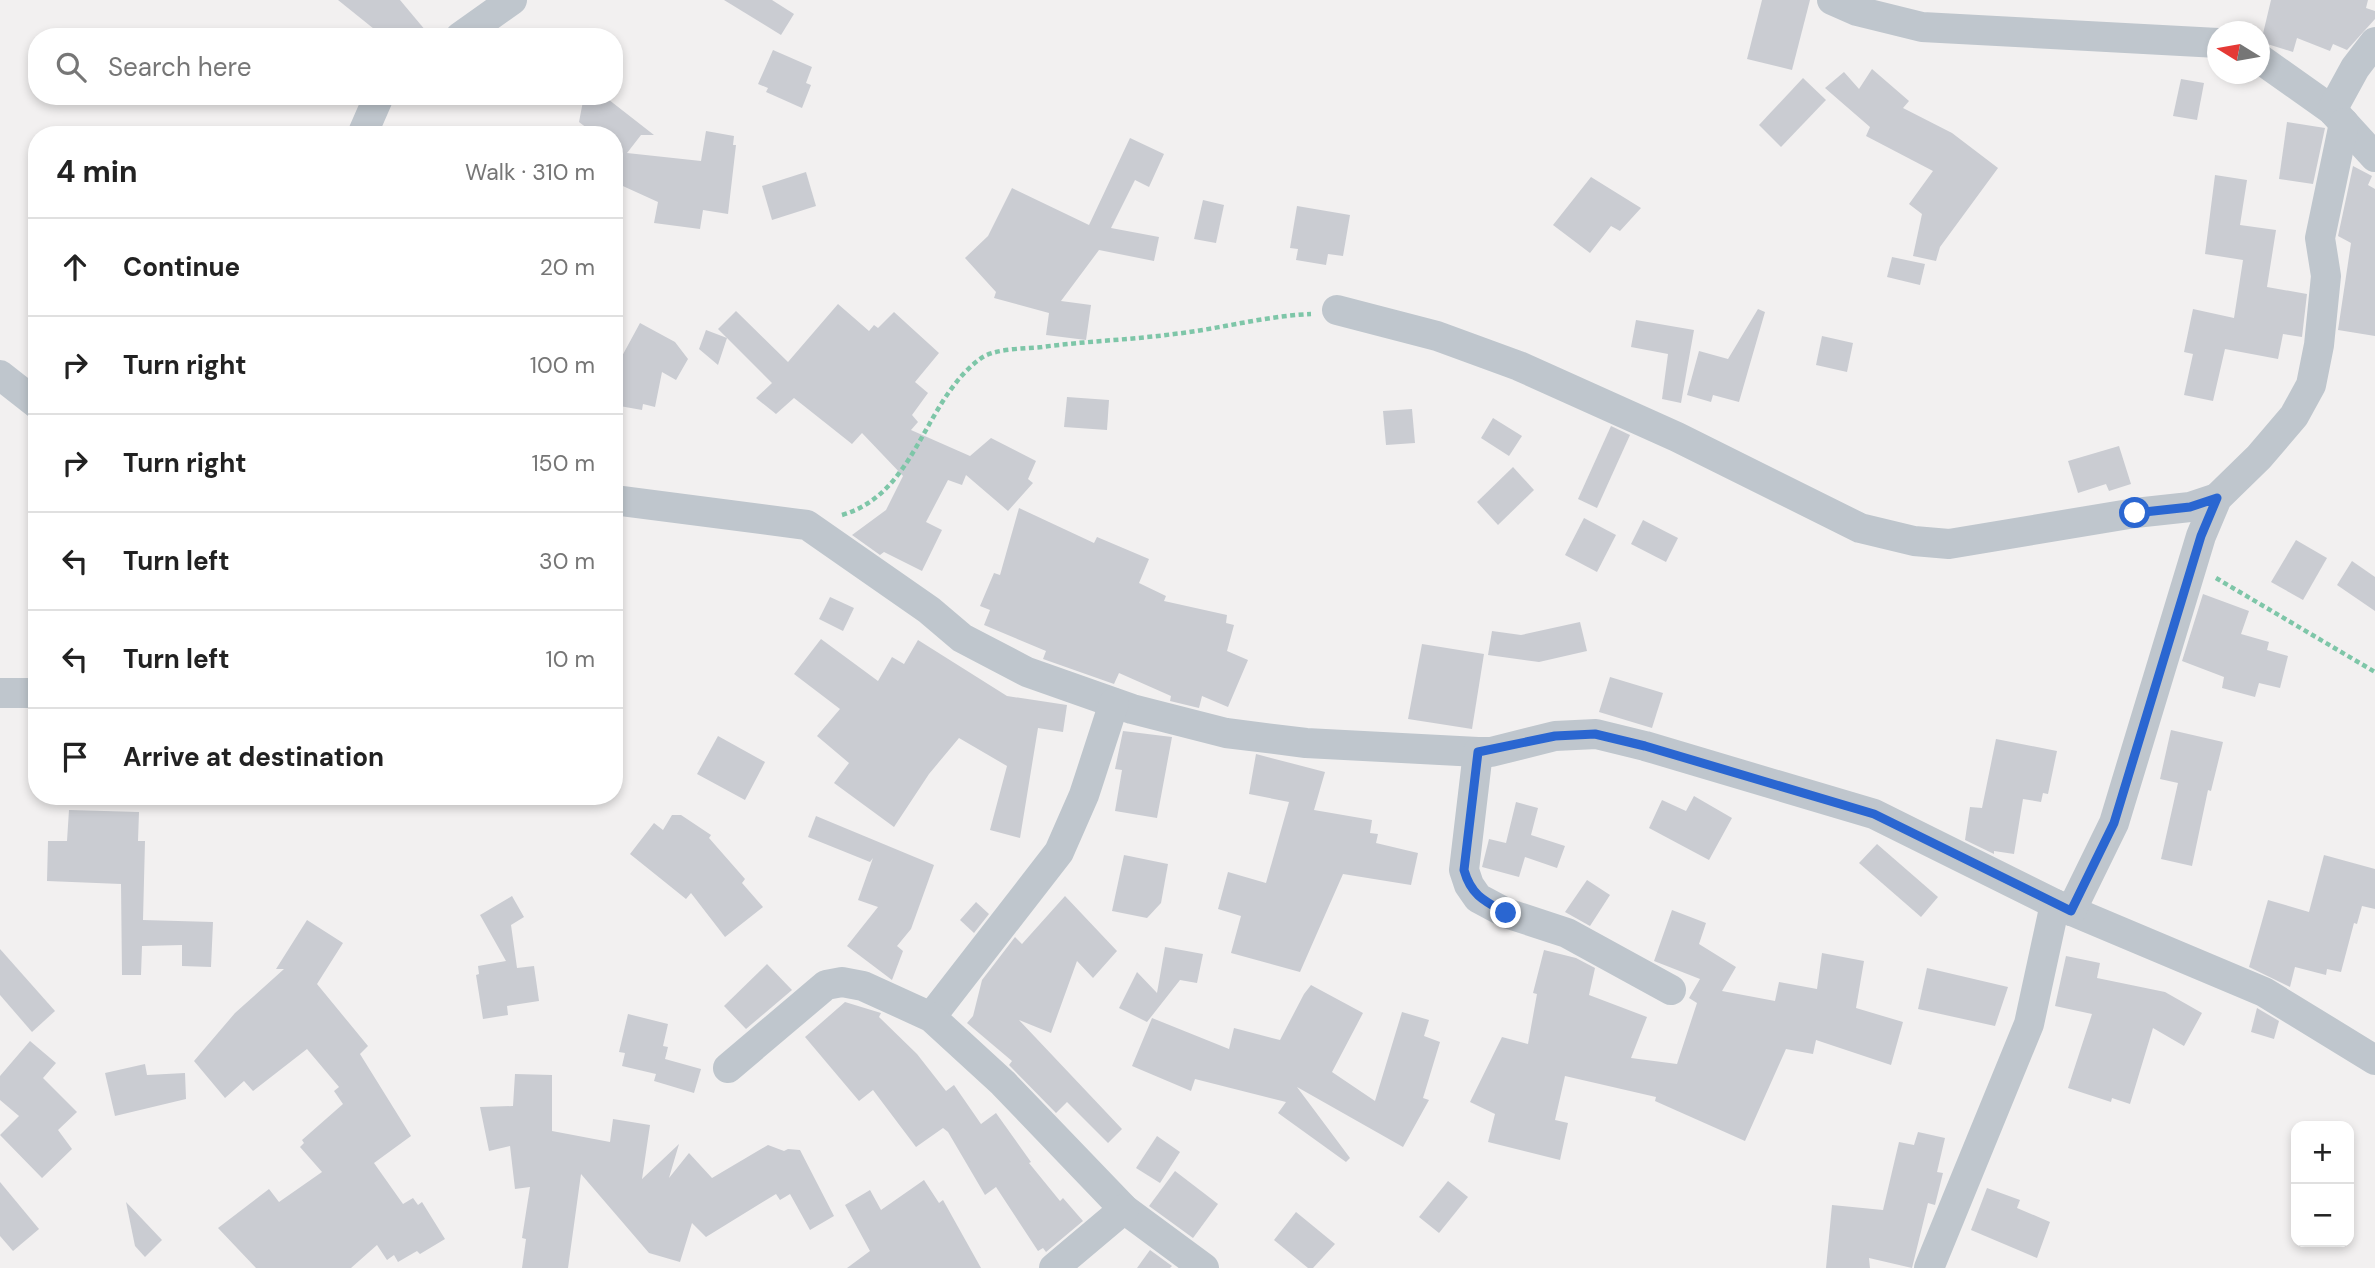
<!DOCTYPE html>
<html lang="en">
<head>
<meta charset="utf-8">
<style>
  :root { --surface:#fff; --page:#f6f6f6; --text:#222; --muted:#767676; --line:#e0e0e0 }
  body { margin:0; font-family:"DM Sans",sans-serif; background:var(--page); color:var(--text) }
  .controls { position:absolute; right:21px; bottom:21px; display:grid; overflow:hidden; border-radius:14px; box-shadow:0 4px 10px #0003 }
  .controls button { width:63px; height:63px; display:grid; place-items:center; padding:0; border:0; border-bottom:2px solid var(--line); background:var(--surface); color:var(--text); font:35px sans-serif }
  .compass { position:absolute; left:2207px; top:21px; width:63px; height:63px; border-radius:50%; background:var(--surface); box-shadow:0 4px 10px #0003; rotate:281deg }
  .stop { position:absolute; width:21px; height:21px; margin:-16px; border:5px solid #2a66d1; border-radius:50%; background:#fff }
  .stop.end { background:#2a66d1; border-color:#fff; box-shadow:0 2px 7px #0008 }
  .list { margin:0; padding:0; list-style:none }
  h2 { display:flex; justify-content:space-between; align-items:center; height:91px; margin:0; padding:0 28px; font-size:30px }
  h2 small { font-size:23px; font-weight:400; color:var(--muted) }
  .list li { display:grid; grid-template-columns:46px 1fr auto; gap:21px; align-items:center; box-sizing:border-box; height:98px; padding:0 28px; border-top:2px solid var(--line) }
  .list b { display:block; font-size:26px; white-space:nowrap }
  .list em { font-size:23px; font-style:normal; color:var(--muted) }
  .icon { flex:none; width:38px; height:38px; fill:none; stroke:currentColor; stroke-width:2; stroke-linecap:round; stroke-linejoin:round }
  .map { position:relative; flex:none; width:2375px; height:1268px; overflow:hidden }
  .search { position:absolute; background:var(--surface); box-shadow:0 4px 10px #0003; left:28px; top:28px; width:595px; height:77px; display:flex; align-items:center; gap:18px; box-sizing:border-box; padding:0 24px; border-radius:28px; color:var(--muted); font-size:26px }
  .panel { position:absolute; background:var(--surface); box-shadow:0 4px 10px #0003; left:28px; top:126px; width:595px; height:679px; border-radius:28px }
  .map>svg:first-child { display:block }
  .building { fill:#caccd2 }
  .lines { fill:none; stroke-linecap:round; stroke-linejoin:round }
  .path { stroke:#7ec6a8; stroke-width:4.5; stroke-dasharray:5 3.5; stroke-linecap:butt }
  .street { stroke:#bfc6cd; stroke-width:30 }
  .route { stroke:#2a66d1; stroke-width:9 }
</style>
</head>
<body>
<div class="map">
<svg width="2375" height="1268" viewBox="0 0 2375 1268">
  <rect width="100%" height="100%" fill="#f2f0f0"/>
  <g class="building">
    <polygon points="338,0 400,0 431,37 384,37"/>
    <polygon points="724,0 772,0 794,14 781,35"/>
    <polygon points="1762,0 1810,0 1792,70 1747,59"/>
    <polygon points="2271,0 2368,0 2366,8 2375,11 2375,19 2347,50 2333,44 2330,51 2297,38 2293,52 2261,42"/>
    <polygon points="773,50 812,67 806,83 811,85 802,108 766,92 768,88 758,84"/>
    <polygon points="1872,69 1909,101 1903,108 1952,133 1998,168 1940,247 1936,261 1913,256 1922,214 1909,204 1933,171 1866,136 1870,127 1825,88 1844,72 1859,89"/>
    <polygon points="1803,78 1826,100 1781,147 1759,125"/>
    <polygon points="2181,79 2204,83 2197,120 2173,116"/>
    <polygon points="584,96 604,96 654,135 641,135 627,153 701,161 706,131 734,136 733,145 736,145 728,214 703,210 700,229 654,223 658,202 614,182 614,135 596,135 579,122"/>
    <polygon points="2287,122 2325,128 2313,184 2279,179"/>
    <polygon points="1130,138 1164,154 1149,187 1135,180 1111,228 1159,237 1154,261 1099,250 1061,301 1091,305 1086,340 1046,335 1049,313 994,298 996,292 965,258 988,236 1012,188 1089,225"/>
    <polygon points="2353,166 2372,176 2368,185 2375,189 2375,336 2338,330 2351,243 2338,236"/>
    <polygon points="806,172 816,206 772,220 762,186"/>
    <polygon points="2215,175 2247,180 2240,225 2276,230 2267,287 2307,294 2302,337 2283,334 2278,359 2225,349 2213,401 2184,395 2193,354 2184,352 2193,309 2234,318 2243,260 2205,254"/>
    <polygon points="1591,177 1641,208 1620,231 1611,226 1590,253 1553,225"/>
    <polygon points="1203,200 1224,205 1216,243 1194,239"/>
    <polygon points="1297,206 1350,215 1343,256 1328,254 1326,265 1296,260 1298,249 1290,248"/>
    <polygon points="1892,257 1925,264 1920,285 1887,277"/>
    <polygon points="838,304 869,331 874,325 878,328 894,312 939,353 915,382 928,393 912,415 918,422 911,430 970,456 991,438 1036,461 1028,479 1033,483 1008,511 966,475 962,485 948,480 926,522 942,530 922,571 884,552 880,555 852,535 886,510 903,476 862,433 852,444 794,398 776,414 756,398 772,383 727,338 718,365 699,349 706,330 727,338 718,329 736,311 788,362"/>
    <polygon points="1758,309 1765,312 1739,402 1713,395 1711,402 1687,395 1699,351 1728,359"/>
    <polygon points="1636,320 1694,330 1681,403 1662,399 1668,354 1631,347"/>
    <polygon points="640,323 675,342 688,359 676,380 662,372 655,407 643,404 642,410 614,405 615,369"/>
    <polygon points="1822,336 1853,343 1847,372 1816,365"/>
    <polygon points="1067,397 1109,400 1107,430 1064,427"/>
    <polygon points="1412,409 1415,443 1386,445 1383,411"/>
    <polygon points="1493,418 1522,436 1509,456 1481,438"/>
    <polygon points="1611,426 1630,435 1597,508 1578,499"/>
    <polygon points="2119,446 2131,484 2109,491 2106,484 2078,493 2068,461"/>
    <polygon points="1513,467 1534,490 1498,525 1477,502"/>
    <polygon points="1019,508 1094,543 1097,537 1149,559 1139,583 1166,596 1164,601 1227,615 1226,623 1234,625 1227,651 1248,660 1228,707 1202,696 1199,708 1170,701 1171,696 1119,673 1114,684 1043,659 1046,651 984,625 990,610 980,606 994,573 1000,575"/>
    <polygon points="1584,518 1616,535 1597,572 1565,555"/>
    <polygon points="1643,520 1678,538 1666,562 1631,544"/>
    <polygon points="2296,540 2327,558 2303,600 2271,582"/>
    <polygon points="2352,561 2375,577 2375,611 2337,585"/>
    <polygon points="2203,594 2249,611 2241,634 2269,642 2267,650 2288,656 2280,688 2259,683 2255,697 2222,688 2224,677 2182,661"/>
    <polygon points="830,597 854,608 843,631 819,619"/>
    <polygon points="1580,622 1587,651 1539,662 1488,655 1492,631 1521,635"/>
    <polygon points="821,639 878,681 892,657 904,664 918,640 1007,696 1067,705 1063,732 1038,728 1020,838 990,830 1007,766 959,738 929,774 894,827 834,783 849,763 817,736 840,709 794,674"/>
    <polygon points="1422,644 1484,654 1472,729 1408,719"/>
    <polygon points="1610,677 1663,693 1652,728 1599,712"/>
    <polygon points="2171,730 2223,742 2211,791 2208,790 2192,866 2161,859 2178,783 2160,779"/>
    <polygon points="1123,731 1172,737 1157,818 1115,811 1122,770 1115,769"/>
    <polygon points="718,736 765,762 745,800 697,774"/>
    <polygon points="1996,739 2057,751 2048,794 2043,793 2041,802 2023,799 2014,854 1994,851 1994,854 1965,840 1970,807 1982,808"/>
    <polygon points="1256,754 1325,772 1314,810 1372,820 1370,833 1378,834 1376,843 1418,853 1411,885 1343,874 1300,972 1231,953 1241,916 1218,909 1228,872 1266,883 1289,802 1249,794"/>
    <polygon points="1694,796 1732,818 1709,860 1649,828 1662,800 1686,811"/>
    <polygon points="1516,802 1538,808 1531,835 1565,846 1557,868 1525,857 1519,877 1482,867 1489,839 1506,843"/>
    <polygon points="69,810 139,812 138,841 145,841 143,920 213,922 211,967 182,966 182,945 142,946 141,975 122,975 121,884 47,881 48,841 67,841"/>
    <polygon points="672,815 681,815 711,835 709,838 745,879 742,883 763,907 725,937 691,893 686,899 630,854 654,823 663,830"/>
    <polygon points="816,816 934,865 911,929 897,946 903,951 892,980 847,946 878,907 858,900 873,858 870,862 808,837"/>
    <polygon points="1877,844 1938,897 1921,917 1859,863"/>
    <polygon points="1124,855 1168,864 1161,903 1147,918 1112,911"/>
    <polygon points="2324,855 2375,869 2375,909 2362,906 2357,924 2354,923 2341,972 2327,969 2326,975 2295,967 2290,987 2249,967 2268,900 2309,912"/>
    <polygon points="1587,880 1610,895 1590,926 1565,912"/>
    <polygon points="512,896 524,917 511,925 517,968 534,966 539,1001 507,1006 508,1015 483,1019 476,975 479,974 478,966 506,961 480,915"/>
    <polygon points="1065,896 1117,951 1093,978 1077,961 1051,1033 1019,1020 1122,1129 1108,1143 1067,1102 1056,1113 1009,1065 1012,1061 967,1023 973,1016 982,980 1015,937 1022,944"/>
    <polygon points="976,902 989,914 974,933 960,920"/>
    <polygon points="1672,910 1706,923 1699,944 1736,967 1722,991 1775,1001 1779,982 1817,989 1822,953 1864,961 1856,1008 1903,1022 1891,1065 1816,1040 1813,1054 1786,1049 1745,1141 1655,1101 1656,1097 1565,1076 1555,1120 1568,1123 1560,1160 1488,1142 1495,1114 1470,1102 1502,1037 1528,1044 1537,994 1533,993 1544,950 1576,958 1595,968 1589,995 1647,1017 1631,1058 1677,1064 1697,1003 1689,998 1700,979 1654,961"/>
    <polygon points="307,920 343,943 317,984 368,1046 360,1054 411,1136 374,1163 403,1204 413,1198 418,1205 422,1202 445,1239 420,1254 417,1251 398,1262 394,1255 387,1260 377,1245 351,1268 256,1268 218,1228 269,1189 279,1202 322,1172 300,1147 304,1143 302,1140 343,1104 334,1091 339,1087 307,1049 253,1091 244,1081 225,1098 194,1061 235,1013 284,969 276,969"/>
    <polygon points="1165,947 1203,954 1197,983 1180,980 1147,1022 1119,1008 1137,972 1157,993"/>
    <polygon points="0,949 55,1011 32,1032 0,995"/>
    <polygon points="2066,956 2100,963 2097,978 2165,992 2202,1013 2184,1046 2153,1028 2130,1104 2112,1098 2111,1102 2068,1088 2092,1014 2055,1006"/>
    <polygon points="767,964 792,990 746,1029 724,1006"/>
    <polygon points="1927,968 2008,987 1995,1026 1918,1009"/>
    <polygon points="1311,985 1363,1013 1332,1072 1375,1101 1402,1012 1429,1020 1424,1036 1440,1042 1423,1098 1429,1100 1403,1147 1297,1087 1350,1158 1346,1162 1278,1113 1286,1102 1195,1079 1191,1091 1132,1066 1152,1018 1229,1049 1234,1028 1280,1040 1304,994"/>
    <polygon points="845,1002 881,1013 879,1017 917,1054 946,1091 954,1085 981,1124 996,1113 1031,1162 1029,1163 1060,1201 1063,1198 1083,1221 1046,1252 1043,1248 1038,1251 996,1187 985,1195 948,1132 943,1128 916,1147 873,1090 859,1101 805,1037"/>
    <polygon points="2257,1008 2279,1021 2274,1039 2251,1032"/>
    <polygon points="628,1014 668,1024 663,1046 668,1047 665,1059 701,1069 694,1093 654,1081 656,1074 622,1066 625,1053 619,1052"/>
    <polygon points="30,1041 56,1063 43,1078 77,1112 58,1130 72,1149 42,1178 0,1135 19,1116 0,1100 0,1076"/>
    <polygon points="145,1064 147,1075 185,1073 186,1099 115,1116 105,1073"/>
    <polygon points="515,1074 552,1075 552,1131 610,1142 613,1119 650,1125 642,1179 679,1144 669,1178 689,1153 712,1178 768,1145 784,1151 788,1149 800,1150 834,1216 810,1230 790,1194 780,1200 776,1194 706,1237 692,1223 680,1262 649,1253 581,1174 568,1268 522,1268 526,1239 522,1238 530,1187 515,1189 510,1146 489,1151 480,1107 513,1106"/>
    <polygon points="1918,1132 1945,1138 1937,1172 1943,1173 1935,1205 1928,1203 1912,1268 1869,1258 1870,1268 1826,1268 1832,1205 1883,1210 1899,1142 1914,1145"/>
    <polygon points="1157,1136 1180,1152 1160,1183 1136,1168"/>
    <polygon points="1175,1171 1218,1204 1193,1238 1149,1206"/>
    <polygon points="924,1180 939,1203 943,1200 981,1268 847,1268 870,1251 845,1205 870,1190 881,1210"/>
    <polygon points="1448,1181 1468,1197 1439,1233 1419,1217"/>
    <polygon points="0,1182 39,1229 13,1251 0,1236"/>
    <polygon points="1987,1188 2020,1200 2017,1208 2050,1222 2037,1258 1971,1230"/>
    <polygon points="126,1202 162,1240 145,1257 135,1246"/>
    <polygon points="1296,1212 1335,1244 1313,1268 1308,1268 1274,1240"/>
    <polygon points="1150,1250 1172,1266 1170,1268 1137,1268"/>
  </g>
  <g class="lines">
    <g class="path">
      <path d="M842 515C917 493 923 401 980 359 994 348 1024 349 1042 347 1086 341 1130 340 1174 334 1220 329 1264 316 1311 314"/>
      <polyline points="2216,578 2375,672"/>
    </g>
    <g class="street">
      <polyline points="1832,0 1857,11 1922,27 2218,43"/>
      <polyline points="460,37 512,0"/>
      <polyline points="2260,59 2332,110 2375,157"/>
      <polyline points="2332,110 2355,68 2375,42"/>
      <polyline points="362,135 379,96"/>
      <polyline points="1337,310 1437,336 1519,366 1677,437 1860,528 1914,541 1949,544 2135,513 2190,507 2217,498"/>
      <polyline points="0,375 37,404"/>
      <polyline points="614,500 807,525 929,610 962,638 1027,672 1132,709 1226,733 1306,743 1478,752 1491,752 1555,736 1596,734 1645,746 1874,814 2055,904 2264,992 2375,1060"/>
      <polyline points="0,693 37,693"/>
      <polyline points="1478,752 1464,870 1469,885 1478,898 1506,913 1567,933 1671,990"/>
      <polyline points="2071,911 2114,823 2201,536 2217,498 2259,457 2294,416 2311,385 2319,345 2326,276 2320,238 2344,123"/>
      <polyline points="931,1017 1059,852 1084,795 1114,703"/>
      <polyline points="728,1068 826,985 842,982 863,986 931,1017 1003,1083 1124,1209 1204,1268"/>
      <polyline points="1054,1268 1124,1209"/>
      <polyline points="1929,1268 2029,1024 2055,904"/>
    </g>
  </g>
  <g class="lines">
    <path class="route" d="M1506 913C1484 901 1471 895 1464 870L1478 752 1555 736 1595 734 1645 746 1874 814 2071 911 2114 823 2201 536 2217 498 2190 507 2135 513"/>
  </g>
</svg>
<div class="controls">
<button>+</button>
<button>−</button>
</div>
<svg class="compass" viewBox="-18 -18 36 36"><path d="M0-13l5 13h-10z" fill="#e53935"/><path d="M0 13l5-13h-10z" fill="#767676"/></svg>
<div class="stop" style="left:2135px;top:513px"></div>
<div class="stop end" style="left:1506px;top:913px"></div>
<div class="search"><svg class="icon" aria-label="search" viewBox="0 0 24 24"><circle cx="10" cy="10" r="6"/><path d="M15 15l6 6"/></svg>Search here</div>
<section class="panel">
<h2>4 min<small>Walk · 310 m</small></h2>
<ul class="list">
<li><svg class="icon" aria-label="ahead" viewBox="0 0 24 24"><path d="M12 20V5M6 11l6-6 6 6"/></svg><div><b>Continue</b></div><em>20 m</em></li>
<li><svg class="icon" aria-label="right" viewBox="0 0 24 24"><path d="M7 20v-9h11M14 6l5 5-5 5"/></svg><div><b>Turn right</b></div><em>100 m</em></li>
<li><svg class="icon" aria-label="right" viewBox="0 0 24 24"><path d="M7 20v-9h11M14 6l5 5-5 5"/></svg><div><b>Turn right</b></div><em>150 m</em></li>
<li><svg class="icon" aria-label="left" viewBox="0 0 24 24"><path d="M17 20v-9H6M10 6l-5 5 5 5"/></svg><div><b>Turn left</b></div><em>30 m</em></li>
<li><svg class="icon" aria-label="left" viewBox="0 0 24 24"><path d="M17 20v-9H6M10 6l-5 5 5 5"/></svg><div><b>Turn left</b></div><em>10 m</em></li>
<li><svg class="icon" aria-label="arrive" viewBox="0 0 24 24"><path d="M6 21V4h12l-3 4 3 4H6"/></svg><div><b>Arrive at destination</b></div></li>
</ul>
</section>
</div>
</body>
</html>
